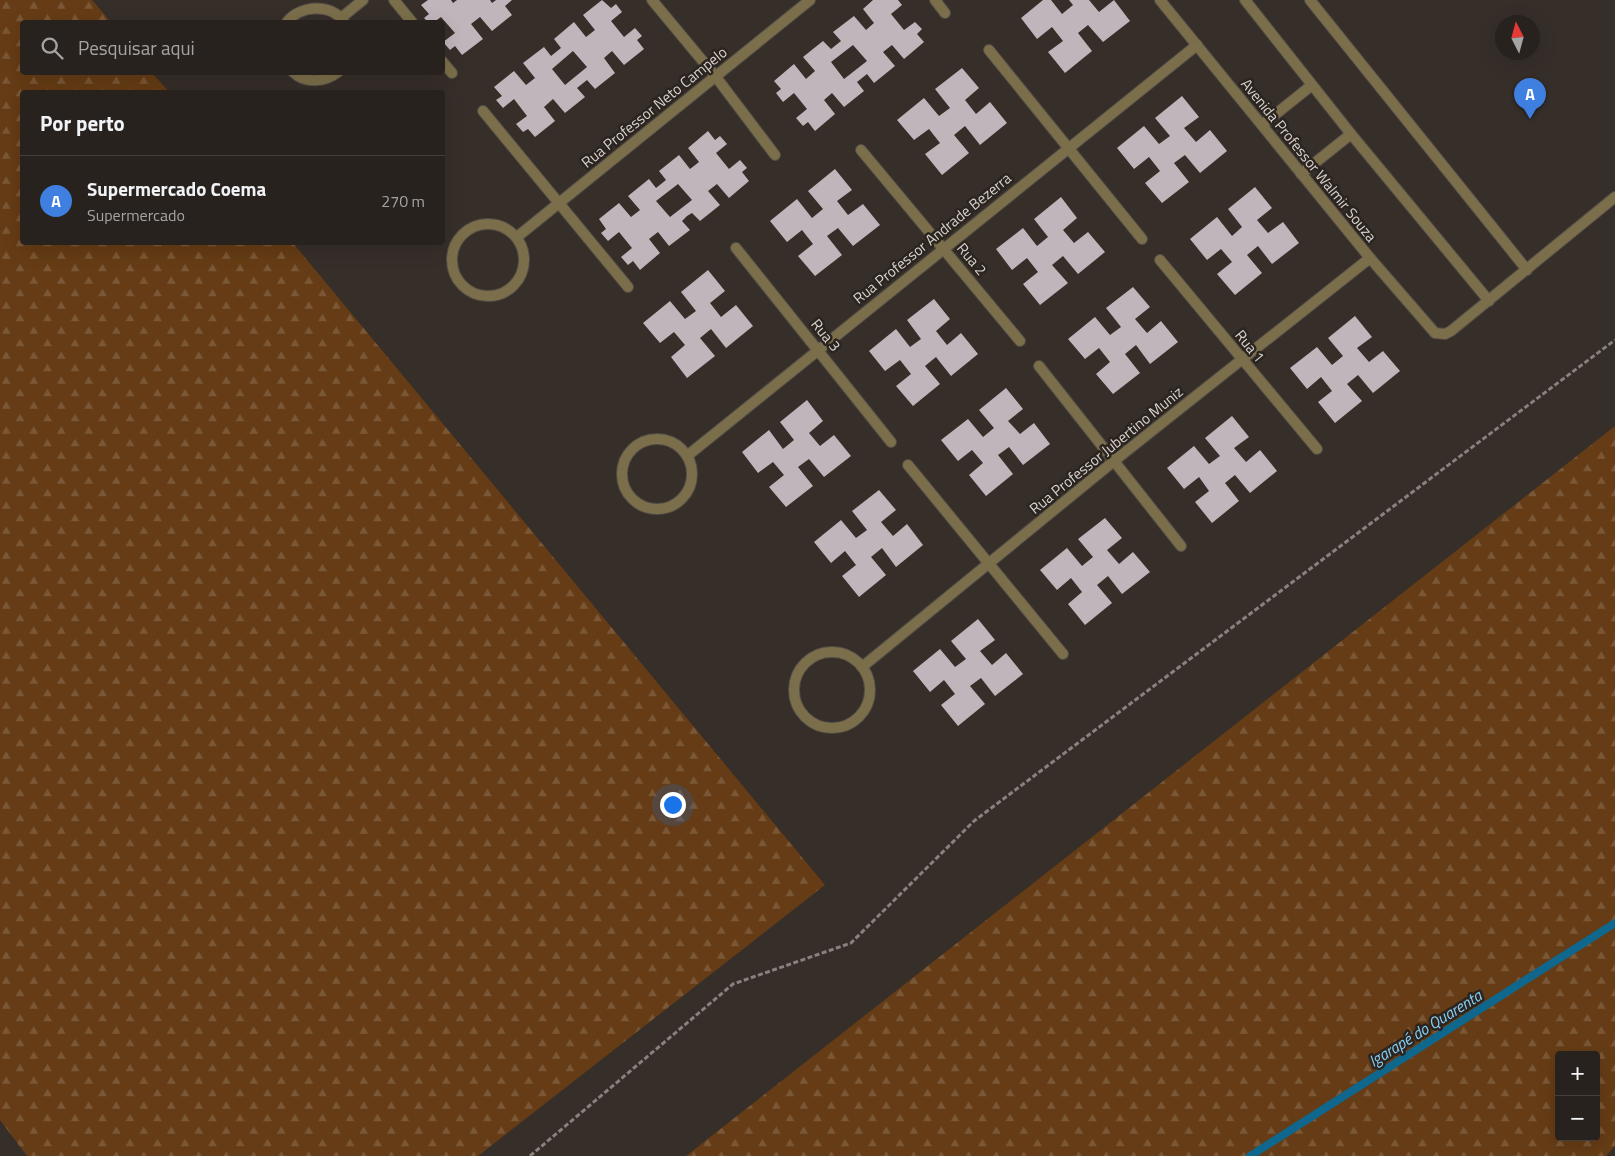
<!DOCTYPE html>
<html lang="pt">
<head>
<meta charset="utf-8">
<style>
  :root { --surface:#28221f; --page:#342f2c; --text:#f1f3f6; --muted:#a5a4a4; --line:#443f3d; --accent:#2563eb }
  body { margin:0; font-family:"Titillium Web",sans-serif; background:var(--page); color:var(--text) }
  .controls { position:absolute; right:15px; bottom:15px; display:grid; overflow:hidden; border-radius:5px; box-shadow:0 5px 20px #0002 }
  .controls button { width:45px; height:45px; display:grid; place-items:center; padding:0; border:0; border-bottom:1px solid var(--line); background:var(--surface); color:var(--text); font:25px sans-serif }
  .compass { position:absolute; left:1495px; top:15px; width:45px; height:45px; border-radius:50%; background:var(--surface); box-shadow:0 5px 20px #0002; rotate:354deg }
  .you { position:absolute; left:672px; top:804px; width:18px; height:18px; margin:-12px; border:4px solid #fff; border-radius:50%; background:#1a73e8; box-shadow:0 0 0 8px #1a73e833 }
  .badge { display:grid; place-items:center; width:32px; height:32px; border-radius:50%; background:var(--accent); color:#fff; font-size:16px; font-weight:700 }
  .pin { position:absolute; translate:-50% -41px; filter:drop-shadow(0 1px 2px #0008) }
  .pin::after { content:''; position:absolute; top:26px; width:18px; height:15px; background:inherit; clip-path:polygon(0 0,100% 0,50% 100%) }
  .list { margin:0; padding:0; list-style:none }
  h2 { display:flex; justify-content:space-between; align-items:center; height:65px; margin:0; padding:0 20px; font-size:21px }
  h2 small { font-size:16px; font-weight:400; color:var(--muted) }
  .list li { display:grid; grid-template-columns:32px 1fr auto; gap:15px; align-items:center; box-sizing:border-box; height:90px; padding:0 20px; border-top:1px solid var(--line) }
  .list b { display:block; font-size:19px; white-space:nowrap }
  .list p { margin:0; font-size:16px; white-space:nowrap; color:var(--muted) }
  .list em { font-size:16px; font-style:normal; color:var(--muted) }
  .icon { flex:none; width:28px; height:28px; fill:none; stroke:currentColor; stroke-width:2; stroke-linecap:round; stroke-linejoin:round }
  .map { position:relative; flex:none; width:1615px; height:1156px; overflow:hidden }
  .search { position:absolute; background:var(--surface); box-shadow:0 5px 20px #0002; left:20px; top:20px; width:425px; height:55px; display:flex; align-items:center; gap:12px; box-sizing:border-box; padding:0 18px; border-radius:5px; color:var(--muted); font-size:19px }
  .panel { position:absolute; background:var(--surface); box-shadow:0 5px 20px #0002; left:20px; top:90px; width:425px; height:155px; border-radius:5px }
  .map>svg:first-child { display:block }
  .forest { fill:url(#forest-firs); fill-rule:evenodd }
  .lines { fill:none; stroke-linecap:round; stroke-linejoin:round }
  .stream { stroke:#10678d; stroke-width:8 }
  .building { fill:#c0b5bb; fill-rule:evenodd }
  .lane-casing { stroke:#534c47; stroke-width:12 }
  .street-casing { stroke:#534c47; stroke-width:12 }
  .path { stroke:#88817d; stroke-width:3; stroke-dasharray:5 2.5; stroke-linecap:butt }
  .lane { stroke:#7b6e4a; stroke-width:10 }
  .street { stroke:#7b6e4a; stroke-width:10 }
  .labels { text-anchor:middle; dominant-baseline:central; stroke-width:5; stroke-linejoin:round; paint-order:stroke }
  .street-label { font-size:15px; fill:#d8d3d0; stroke:#2c251f }
  .water-label { font-size:16px; font-style:italic; fill:#87cef5; stroke:#2c251f }
</style>
</head>
<body>
<div class="map">
<svg width="1615" height="1156" viewBox="0 0 1615 1156">
  <defs>
    <pattern id="forest-firs" width="22" height="20" patternUnits="userSpaceOnUse" patternTransform="scale(1.25)"><rect width="22" height="20" fill="#653c15"/><path d="M5 1l3.5 6h-7zM16 11l3.5 6h-7z" fill="#7a5736"/></pattern>
  </defs>
  <rect width="100%" height="100%" fill="#362e29"/>
  <g class="forest">
    <polygon points="0,0 92,0 111,22 22,22 22,72 152,73 169,92 22,92 22,242 293,243 825,885 478,1156 27,1156 0,1120"/>
    <path d="M1615 426V1146L1606 1156H686ZM1559 1055H1596V1137H1559Z"/>
  </g>
  <g class="lines">
    <polyline class="stream" points="1250,1156 1615,923"/>
  </g>
  <g class="building">
    <polygon points="428,0 451,0 453,3 457,0 490,0 492,3 496,0 512,0 505,6 512,15 492,31 480,17 471,24 483,39 462,55 455,46 450,50 443,42 455,33 441,17 434,22 428,22 424,18 429,14 421,5"/>
    <path d="M602 0 611 8 616 4 622 12 611 21 624 37 635 28 642 36 637 40 644 49 624 65 612 51 604 58 615 73 595 89 587 80 577 88 585 97 565 113 553 99 544 107 555 121 535 137 528 129 523 132 516 124 527 116 514 99 503 108 496 100 502 96 494 87 514 71 526 85 535 78 523 63 544 47 551 56 561 48 554 39 574 22 586 37 595 30 583 15ZM573 51 587 67 565 85 552 69Z"/>
    <path d="M873 0H898L902 5 891 14 904 30 915 22 922 29 917 34 924 42 904 59 892 45 883 52 895 66 874 83 867 74 857 82 864 91 844 107 832 93 824 100 835 114 815 131 808 122 803 126 796 118 807 109 794 93 783 102 776 93 781 89 774 81 794 64 806 79 815 71 803 57 823 41 831 49 841 41 833 32 854 16 866 30 874 23 863 9ZM853 45 867 61 844 79 831 62Z"/>
    <polygon points="1043,0 1051,0 1062,14 1073,5 1069,0 1089,0 1099,12 1114,0 1130,21 1103,42 1088,25 1078,33 1092,51 1065,73 1048,52 1063,41 1052,27 1037,39 1021,18"/>
    <polygon points="962,68 979,88 965,100 976,114 990,102 1007,123 980,145 965,126 954,135 969,153 942,175 925,154 940,143 929,129 914,140 897,120 924,98 939,116 950,108 935,89"/>
    <polygon points="1182,96 1199,117 1184,128 1196,142 1210,130 1227,151 1200,173 1185,155 1174,163 1189,182 1162,203 1145,183 1160,171 1149,157 1134,169 1117,148 1144,126 1159,144 1170,136 1155,118"/>
    <path d="M708 131 715 140 720 136 727 144 716 153 729 169 740 160 747 168 742 172 749 181 729 198 717 184 708 191 720 205 700 221 692 213 687 216 682 221 690 230 669 246 658 232 649 239 660 253 640 270 633 261 628 265 621 257 632 248 619 232 608 241 601 233 606 229 599 219 619 203 631 217 640 210 628 196 649 179 656 188 666 180 659 171 679 155 690 169 699 162 688 148ZM678 184 692 200 670 217 656 201Z"/>
    <polygon points="835,169 852,190 837,201 848,215 863,204 880,225 853,246 838,228 827,236 842,255 815,276 798,256 813,244 802,230 787,242 770,221 797,199 812,218 823,209 808,191"/>
    <polygon points="1255,187 1272,208 1257,220 1268,233 1283,222 1299,243 1272,264 1258,246 1247,255 1262,273 1235,295 1217,274 1232,262 1221,249 1207,260 1190,239 1217,217 1232,236 1242,227 1228,209"/>
    <polygon points="1061,197 1077,218 1063,230 1074,243 1088,232 1105,252 1078,274 1063,256 1052,265 1068,283 1040,305 1023,284 1038,272 1027,258 1012,270 996,249 1023,228 1037,246 1048,237 1034,219"/>
    <polygon points="708,270 725,291 710,303 721,317 736,305 753,326 726,348 711,329 700,338 715,356 687,378 671,357 685,345 674,332 660,343 643,323 670,301 685,319 696,311 681,292"/>
    <polygon points="1133,287 1150,307 1135,319 1147,333 1161,321 1178,342 1150,364 1136,345 1125,354 1140,373 1113,394 1096,374 1110,362 1099,348 1085,359 1068,339 1095,317 1110,335 1121,327 1106,308"/>
    <polygon points="934,299 950,319 936,331 947,345 961,333 978,354 951,376 936,357 925,366 940,384 913,406 896,386 911,374 900,360 885,371 869,351 896,329 910,347 921,339 907,320"/>
    <polygon points="1355,316 1372,337 1357,348 1369,362 1383,351 1400,371 1373,393 1358,375 1347,384 1362,401 1335,423 1318,402 1332,391 1321,377 1307,389 1290,368 1317,347 1332,365 1343,356 1328,338"/>
    <polygon points="1006,388 1023,409 1008,421 1020,434 1034,423 1050,444 1023,465 1009,447 998,455 1013,474 986,496 969,475 983,463 972,450 958,461 941,440 968,419 983,437 994,428 979,410"/>
    <polygon points="807,400 823,421 809,433 820,446 834,435 851,456 824,477 809,459 798,467 813,486 786,507 769,487 784,475 773,462 758,473 742,452 769,430 783,449 794,440 780,422"/>
    <polygon points="1232,416 1249,437 1234,448 1246,462 1260,450 1277,471 1250,493 1235,475 1225,483 1239,501 1212,523 1195,502 1209,491 1199,477 1184,489 1167,468 1194,446 1209,464 1220,456 1205,438"/>
    <polygon points="879,490 896,510 881,522 893,536 907,524 923,545 896,567 882,548 871,557 886,575 859,597 842,576 856,565 845,551 831,563 814,542 841,520 856,538 867,530 852,511"/>
    <polygon points="1105,518 1122,538 1107,550 1119,564 1133,552 1150,572 1122,594 1108,576 1097,585 1112,603 1085,625 1068,604 1082,592 1071,578 1057,590 1040,570 1067,548 1082,566 1093,557 1078,539"/>
    <polygon points="978,619 995,640 980,651 992,665 1006,653 1023,674 995,696 981,678 970,686 985,704 958,726 941,705 955,694 944,680 930,692 913,671 940,649 955,667 966,659 951,641"/>
  </g>
  <g class="lines">
    <g class="lane-casing">
      <polyline id="lane" points="1310,0 1527,270"/>
    </g>
    <g class="street-casing">
      <g id="street">
        <polyline points="394,0 412,22"/>
        <polyline points="652,0 716,77 775,155"/>
        <polyline points="935,0 945,13"/>
        <polyline points="1160,0 1370,258 1435,333 1445,334 1451,331 1615,197"/>
        <polyline points="1245,0 1351,134 1489,301"/>
        <polyline points="341,18 363,0"/>
        <path d="M287 22C300 5 332 3 344 22"/>
        <polyline points="989,50 1142,239"/>
        <polyline points="442,61 452,73"/>
        <path d="M293 72C305 84 325 82 338 72"/>
        <polyline points="483,111 628,287"/>
        <polyline points="1262,125 1312,85"/>
        <polyline points="861,150 1020,341"/>
        <polyline points="1301,174 1351,134"/>
        <circle cx="488" cy="260" r="36"/>
        <polyline points="517,237 810,0"/>
        <polyline points="736,248 891,442"/>
        <polyline points="1160,260 1317,449"/>
        <polyline points="1039,366 1181,546"/>
        <circle cx="657" cy="474" r="35"/>
        <polyline points="687,456 1197,45"/>
        <polyline points="908,465 1063,654"/>
        <circle cx="832" cy="690" r="38"/>
        <polyline points="862,667 1114,461 1370,258"/>
      </g>
    </g>
    <polyline class="path" points="530,1156 733,984 851,943 974,821 1615,340"/>
    <use href="#lane" class="lane"/>
    <use href="#street" class="street"/>
  </g>
  <g class="labels">
    <g class="street-label">
      <text transform="translate(654 107) rotate(-39)">Rua Professor Neto Campelo</text>
      <text transform="translate(1309 160) rotate(51)">Avenida Professor Walmir Souza</text>
      <text transform="translate(932 238) rotate(-39)">Rua Professor Andrade Bezerra</text>
      <text transform="translate(972 259) rotate(50)">Rua 2</text>
      <text transform="translate(826 335) rotate(51)">Rua 3</text>
      <text transform="translate(1250 346) rotate(51)">Rua 1</text>
      <text transform="translate(1106 450) rotate(-39)">Rua Professor Jubertino Muniz</text>
    </g>
    <g class="water-label">
      <text transform="translate(1425 1028) rotate(-32)">Igarapé do Quarenta</text>
    </g>
  </g>
</svg>
<div class="controls">
<button>+</button>
<button>−</button>
</div>
<svg class="compass" viewBox="-18 -18 36 36"><path d="M0-13l5 13h-10z" fill="#e53935"/><path d="M0 13l5-13h-10z" fill="#a5a4a4"/></svg>
<div class="you"></div>
<div class="pin badge" style="left:1530px;top:119px;background:#3f7fe0">A</div>
<div class="search"><svg class="icon" aria-label="search" viewBox="0 0 24 24"><circle cx="10" cy="10" r="6"/><path d="M15 15l6 6"/></svg>Pesquisar aqui</div>
<section class="panel">
<h2>Por perto<small></small></h2>
<ul class="list">
<li><span class="badge" style="background:#3f7fe0">A</span><div><b>Supermercado Coema</b><p>Supermercado</p></div><em>270 m</em></li>
</ul>
</section>
</div>
</body>
</html>
